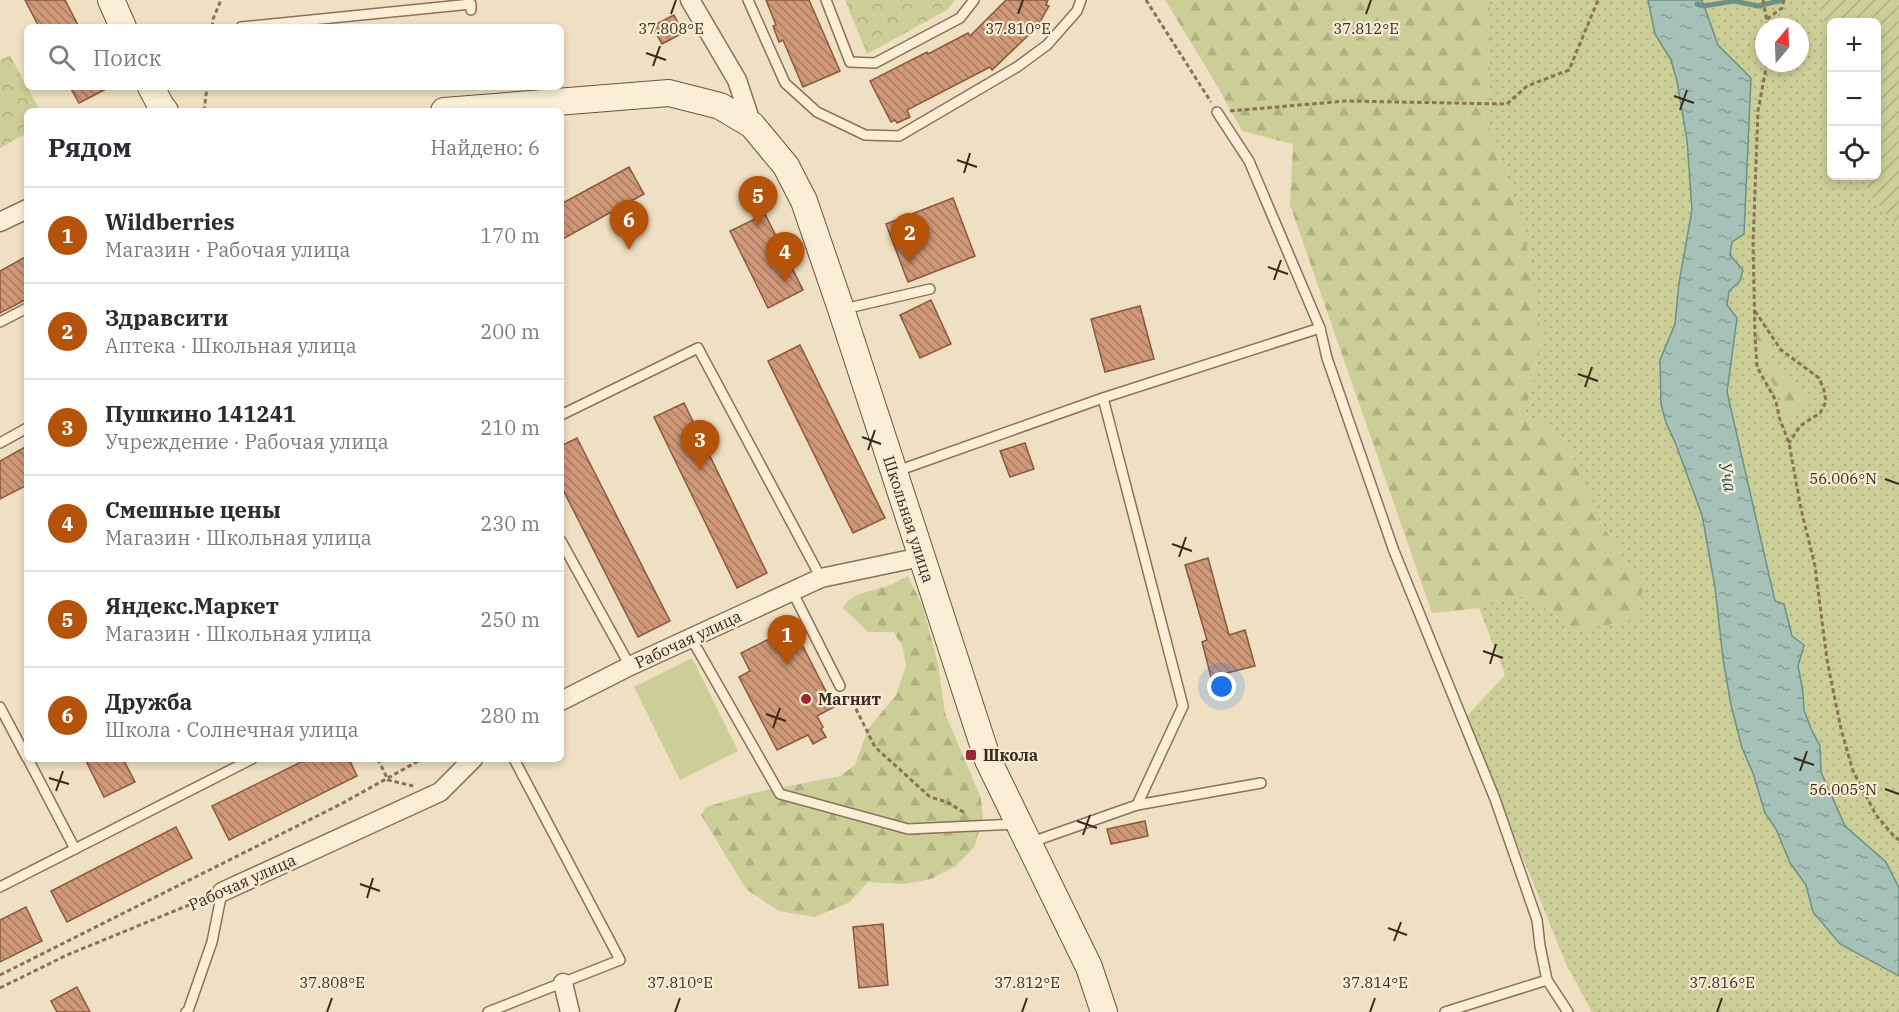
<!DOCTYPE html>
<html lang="ru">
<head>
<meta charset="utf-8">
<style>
  :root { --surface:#fff; --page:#f7f7f7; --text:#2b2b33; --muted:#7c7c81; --line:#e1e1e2; --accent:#b45309 }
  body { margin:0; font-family:"IBM Plex Serif",serif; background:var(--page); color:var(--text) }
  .controls { position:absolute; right:18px; top:18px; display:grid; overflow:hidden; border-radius:9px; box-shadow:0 3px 9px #0003 }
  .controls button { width:54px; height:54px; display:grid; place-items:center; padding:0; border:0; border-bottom:2px solid var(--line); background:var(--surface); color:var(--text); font:30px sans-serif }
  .compass { position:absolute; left:1755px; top:18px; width:54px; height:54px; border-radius:50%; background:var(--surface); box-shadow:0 3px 9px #0003; rotate:19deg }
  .you { position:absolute; left:1222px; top:687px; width:21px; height:21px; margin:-15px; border:4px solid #fff; border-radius:50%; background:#1a73e8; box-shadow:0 0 0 9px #1a73e833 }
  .badge { display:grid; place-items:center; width:39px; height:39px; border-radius:50%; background:var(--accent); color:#fff; font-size:20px; font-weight:700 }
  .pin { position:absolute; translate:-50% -50px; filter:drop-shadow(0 2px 3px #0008) }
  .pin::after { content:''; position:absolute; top:32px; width:21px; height:18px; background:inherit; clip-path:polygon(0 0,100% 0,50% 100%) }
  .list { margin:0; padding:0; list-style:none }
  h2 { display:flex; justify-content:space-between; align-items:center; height:78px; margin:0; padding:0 24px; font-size:26px }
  h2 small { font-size:20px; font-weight:400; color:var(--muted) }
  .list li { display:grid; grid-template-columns:39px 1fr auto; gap:18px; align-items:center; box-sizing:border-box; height:96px; padding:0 24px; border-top:2px solid var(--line) }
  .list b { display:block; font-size:22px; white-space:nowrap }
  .list p { margin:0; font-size:20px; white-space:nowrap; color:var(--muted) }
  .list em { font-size:20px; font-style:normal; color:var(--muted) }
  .icon { flex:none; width:33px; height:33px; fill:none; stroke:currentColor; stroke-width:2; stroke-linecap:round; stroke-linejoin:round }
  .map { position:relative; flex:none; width:1899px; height:1012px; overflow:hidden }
  .search { position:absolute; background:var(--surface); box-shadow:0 3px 9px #0003; left:24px; top:24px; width:540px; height:66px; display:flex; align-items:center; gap:15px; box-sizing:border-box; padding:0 21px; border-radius:9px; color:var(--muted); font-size:22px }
  .panel { position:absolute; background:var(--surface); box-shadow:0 3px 9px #0003; left:24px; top:108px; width:540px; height:654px; border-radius:9px }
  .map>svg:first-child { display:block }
  .grass { fill:url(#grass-dots); fill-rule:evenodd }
  .forest { fill:url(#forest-firs) }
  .park { fill:url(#park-crowns) }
  .garden { fill:url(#garden-furrows) }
  .pitch { fill:#cbce97 }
  .water { fill:url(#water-ripples); stroke:#6c9186; stroke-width:1.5 }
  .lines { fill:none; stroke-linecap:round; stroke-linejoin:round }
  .stream { stroke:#6c9186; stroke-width:5 }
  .building { fill:url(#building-back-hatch); stroke:#8b583e; stroke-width:1.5 }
  .lane-casing { stroke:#8b7159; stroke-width:12 }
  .street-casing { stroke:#8b7159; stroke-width:21 }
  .secondary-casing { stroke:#6d523c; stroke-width:28 }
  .path { stroke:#8b7159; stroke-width:3; stroke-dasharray:4.5 3; stroke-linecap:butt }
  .lane { stroke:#faeed7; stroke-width:9 }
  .street { stroke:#faeed7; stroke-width:18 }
  .secondary { stroke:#faeed7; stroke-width:26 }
  .ticks { fill:none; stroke:#3a2a1e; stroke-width:2 }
  .poi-dot { fill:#9c272e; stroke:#f7ebd3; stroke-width:2 }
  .labels { text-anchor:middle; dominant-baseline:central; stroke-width:4.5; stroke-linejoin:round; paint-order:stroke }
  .street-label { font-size:16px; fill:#3a2a1e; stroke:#f7ebd3 }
  .poi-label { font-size:16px; font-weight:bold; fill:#3a2a1e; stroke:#f7ebd3; text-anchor:start }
  .water-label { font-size:18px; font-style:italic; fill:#2d5a55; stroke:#f7ebd3 }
  .ticks-label { font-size:15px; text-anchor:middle; fill:#3a2a1e; stroke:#f7ebd3; stroke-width:4.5; stroke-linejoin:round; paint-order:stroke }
</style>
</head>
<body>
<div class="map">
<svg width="1899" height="1012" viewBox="0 0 1899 1012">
  <defs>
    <pattern id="grass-dots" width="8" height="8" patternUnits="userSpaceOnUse" patternTransform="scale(1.5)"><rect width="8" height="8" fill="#cbce97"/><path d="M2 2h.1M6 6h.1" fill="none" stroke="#afb182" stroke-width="1.8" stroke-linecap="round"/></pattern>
    <pattern id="forest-firs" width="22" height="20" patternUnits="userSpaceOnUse" patternTransform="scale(1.5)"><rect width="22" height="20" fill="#cbce97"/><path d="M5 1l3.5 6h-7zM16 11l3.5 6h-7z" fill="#afb182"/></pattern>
    <pattern id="park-crowns" width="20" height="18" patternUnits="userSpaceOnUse" patternTransform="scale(1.5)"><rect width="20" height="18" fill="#cbce97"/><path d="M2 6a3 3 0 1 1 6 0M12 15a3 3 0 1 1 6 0" fill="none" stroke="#afb182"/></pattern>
    <pattern id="garden-furrows" width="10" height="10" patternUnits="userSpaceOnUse" patternTransform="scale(1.5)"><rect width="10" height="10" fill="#cbce97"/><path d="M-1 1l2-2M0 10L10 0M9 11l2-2" fill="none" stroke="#afb182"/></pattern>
    <pattern id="water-ripples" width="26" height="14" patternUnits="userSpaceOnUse" patternTransform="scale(1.5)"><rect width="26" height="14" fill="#a6c2b8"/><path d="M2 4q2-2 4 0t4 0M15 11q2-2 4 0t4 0" fill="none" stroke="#889e95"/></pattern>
    <pattern id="building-back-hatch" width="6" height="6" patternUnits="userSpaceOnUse" patternTransform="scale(1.5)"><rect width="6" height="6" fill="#cf9878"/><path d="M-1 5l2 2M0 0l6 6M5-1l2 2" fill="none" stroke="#a97c62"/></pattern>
  </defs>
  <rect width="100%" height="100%" fill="#f0e0c3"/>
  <path class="grass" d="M1490 0H1819L1831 47 1832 176H1864L1868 192 1899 230V1012H1592L1566 964 1466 717 1505 675 1479 608 1527 595 1576 631 1643 587 1595 514 1568 442 1525 413 1542 342 1525 233 1489 127ZM1764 27H1800V63H1764Z"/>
  <g class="forest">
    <polygon points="1165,0 1490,0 1489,127 1525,233 1542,342 1525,413 1568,442 1595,514 1643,587 1636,619 1576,631 1527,595 1479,608 1432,613 1290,205 1293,144 1242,131 1215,82"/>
    <polygon points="1760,329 1773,336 1769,351 1757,367 1748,349"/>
    <polygon points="1768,364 1797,384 1812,400 1787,422 1781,415 1784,401 1766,373"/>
    <path d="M908 576 923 607 938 664 945 713 981 798 983 817 975 846 956 866 931 879 904 884 868 882 850 902 815 917 779 911 746 889 701 815 706 807 753 793 840 776 855 765 868 729 896 695 906 666 903 648 894 632H868L843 608C852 591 874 592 890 585 896 583 902 579 908 576Z"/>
  </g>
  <g class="park">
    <polygon points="845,0 955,0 947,10 867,54"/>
    <polygon points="10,55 40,111 27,111 27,133 0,148 0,60"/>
  </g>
  <polygon class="garden" points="1819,0 1899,0 1899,230 1868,192 1864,176 1876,176 1876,22 1832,22 1831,47"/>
  <polygon class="pitch" points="692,658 738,751 680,780 634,687"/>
  <polygon class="water" points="1648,0 1702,0 1718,45 1751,78 1744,234 1732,242 1730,255 1743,270 1740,281 1729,291 1727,305 1737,318 1727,392 1775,601 1784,604 1792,636 1804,645 1798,666 1803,692 1804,710 1812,731 1820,746 1821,772 1845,826 1886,862 1899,888 1899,976 1840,944 1813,912 1806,885 1790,863 1776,829 1765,813 1753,773 1742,748 1731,705 1723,659 1715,587 1702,515 1675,442 1666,423 1661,404 1660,360 1675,324 1679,283 1692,210 1687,140 1677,81 1671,60 1655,34"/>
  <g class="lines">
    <polyline class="stream" points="1697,4 1704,6 1734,1 1758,6 1783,0"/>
  </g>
  <g class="building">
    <polygon points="25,0 65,0 79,27 39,27"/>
    <polygon points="766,0 809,0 840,71 803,87 783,40 779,42 773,26 776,25"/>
    <polygon points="1006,0 1048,0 1046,5 1049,6 1037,27 992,70 990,67 907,110 910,117 897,123 895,120 891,122 870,81 927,52 928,54 968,33 970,36"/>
    <polygon points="674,15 683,33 662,44 652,26"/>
    <polygon points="70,87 110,87 79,103"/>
    <polygon points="629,167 644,194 561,240 561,204"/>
    <polygon points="953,198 975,256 908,282 886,224"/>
    <polygon points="765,214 803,290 768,308 730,231"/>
    <polygon points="27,256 27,299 0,313 0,271"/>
    <polygon points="931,300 951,344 920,358 900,315"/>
    <polygon points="1140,306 1154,359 1105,372 1091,319"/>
    <polygon points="800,345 885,518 853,533 768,361"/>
    <polygon points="684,403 767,573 737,588 654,417"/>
    <polygon points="577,438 670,621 638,637 561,486 561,446"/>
    <polygon points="1025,443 1034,469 1010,477 1000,451"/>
    <polygon points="27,446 27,485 0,499 0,461"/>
    <polygon points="1208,558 1229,635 1245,630 1255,666 1211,677 1202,642 1207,640 1185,565"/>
    <polygon points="793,627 834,707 817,716 823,727 821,729 826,737 813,744 808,735 777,750 739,677 750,671 741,653"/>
    <polygon points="85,759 123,759 135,782 104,797"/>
    <polygon points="307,759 349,759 357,776 229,840 212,806"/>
    <polygon points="1145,821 1148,836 1111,844 1107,829"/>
    <polygon points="176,827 192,858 67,922 51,891"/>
    <polygon points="26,907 42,941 0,962 0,920"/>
    <polygon points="883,924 888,985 859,988 853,927"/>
    <polygon points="77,987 90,1012 57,1012 51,1001"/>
  </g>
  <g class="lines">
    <g class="lane-casing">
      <g id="lane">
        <polyline points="748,0 785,83 817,112 865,135 899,136 1017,67 1047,45 1077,11 1081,0"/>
        <polyline points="826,0 850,62 875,63 960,18 974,0"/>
        <polyline points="241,27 471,4 471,10"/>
        <polyline points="1217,112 1249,161 1320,328 1327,358 1394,551 1495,799 1537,920 1540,946 1547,980 1568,1012"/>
        <polyline points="844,309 930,289"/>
        <polyline points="0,322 27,308"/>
        <polyline points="1103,398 1183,706 1137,805"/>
        <polyline points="561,415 698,348 821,578"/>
        <polyline points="0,443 27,428"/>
        <polyline points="897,471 1103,398 1320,328"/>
        <polyline points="561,541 630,666"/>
        <polyline points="792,591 840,686"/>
        <polyline points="691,638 780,794 908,829 1017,824"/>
        <polyline points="0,707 27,758"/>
        <polyline points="28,759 75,849"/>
        <polyline points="1029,843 1137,805 1261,783"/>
        <polyline points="0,887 252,759"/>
        <polyline points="186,1012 188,1011 212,942 222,892"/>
        <polyline points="488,1012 620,960 514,759"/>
        <polyline points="1445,1012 1547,980"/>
      </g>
    </g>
    <g class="street-casing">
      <g id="street">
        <polyline points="690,0 737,80 752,125"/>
        <polyline points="0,222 27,209"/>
        <polyline points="561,701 630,666 821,578 921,557"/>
        <polyline points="222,892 440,792 473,759"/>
        <polyline points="563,983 570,1012"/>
      </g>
    </g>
    <g class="secondary-casing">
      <g id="secondary">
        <polyline points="111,0 123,27"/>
        <polyline points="151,87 161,106 165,111"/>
        <polyline points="444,111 669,93 720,106 752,125 786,166 804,201 841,309 988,760 1089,967 1104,1012"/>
      </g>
    </g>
    <g class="path">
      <polyline points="1146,0 1211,102"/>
      <polyline points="1763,0 1768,27"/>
      <polyline points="1767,19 1782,8 1784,0"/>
      <polyline points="212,27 213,19 221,0"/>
      <polyline points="1767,63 1758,111 1753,243 1755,336 1757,367 1776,401 1779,417 1789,443 1801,509 1815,566 1827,660 1841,729 1853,771 1876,815 1893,835 1899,840"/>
      <polyline points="204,111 207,87"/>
      <polyline points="1230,111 1346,101 1507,104 1527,86 1569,70 1598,0"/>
      <polyline points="1755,311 1781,350 1819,378 1824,390 1826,402 1820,413 1800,426 1789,443"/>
      <polyline points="848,696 855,707 875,747 930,797 947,802 965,813"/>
      <polyline points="378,759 388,780 413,786"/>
      <polyline points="0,975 341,804 422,759"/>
      <polyline points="0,988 67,955 206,898"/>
    </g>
    <use href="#lane" class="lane"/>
    <use href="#street" class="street"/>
    <use href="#secondary" class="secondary"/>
  </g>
  <path class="ticks" d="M671 14 676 0M1018 14 1023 0M1366 14 1371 0M646 53 666 60M653 66 660 46M1674 96 1694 103M1680 110 1687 90M957 160 977 167M964 173 970 153M1268 267 1288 274M1274 280 1281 260M1578 374 1598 381M1585 387 1592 367M862 437 881 444M868 450 875 430M1885 479 1899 484M1172 544 1192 551M1179 557 1186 537M1483 651 1503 658M1490 664 1496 644M766 714 786 721M773 728 780 708M1794 758 1814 765M1800 771 1807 751M49 778 69 784M1885 789 1899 794M56 791 63 771M1077 821 1097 828M1083 835 1090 815M360 884 380 891M367 898 373 878M1388 928 1407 935M1394 941 1401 922M327 1012 332 998M675 1012 680 998M1022 1012 1027 998M1370 1012 1375 998M1717 1012 1722 998"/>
  <g class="poi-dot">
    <circle cx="806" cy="699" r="6"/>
    <rect x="965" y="749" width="12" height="12" rx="3"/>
  </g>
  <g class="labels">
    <g class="street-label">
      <text transform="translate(909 519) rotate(72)">Школьная улица</text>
      <text transform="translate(688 639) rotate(-25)">Рабочая улица</text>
      <text transform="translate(242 882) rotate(-24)">Рабочая улица</text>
    </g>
    <g class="poi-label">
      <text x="818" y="699">Магнит</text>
      <text x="983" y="755">Школа</text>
    </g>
    <g class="water-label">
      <text transform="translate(1728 477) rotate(78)">Уча</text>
    </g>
  </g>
  <g class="ticks-label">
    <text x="671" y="34">37.808°E</text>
    <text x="1018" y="34">37.810°E</text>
    <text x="1366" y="34">37.812°E</text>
    <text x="1843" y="484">56.006°N</text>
    <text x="1843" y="795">56.005°N</text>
    <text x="332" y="988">37.808°E</text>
    <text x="680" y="988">37.810°E</text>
    <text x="1027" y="988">37.812°E</text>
    <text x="1375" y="988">37.814°E</text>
    <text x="1722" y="988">37.816°E</text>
  </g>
</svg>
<div class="controls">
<button>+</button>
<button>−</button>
<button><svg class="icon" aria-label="locate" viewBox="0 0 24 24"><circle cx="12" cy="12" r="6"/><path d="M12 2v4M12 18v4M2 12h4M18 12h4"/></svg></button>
</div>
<svg class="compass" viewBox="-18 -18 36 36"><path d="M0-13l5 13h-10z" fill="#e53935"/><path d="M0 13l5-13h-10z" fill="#7c7c81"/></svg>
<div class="you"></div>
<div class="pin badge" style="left:787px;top:665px">1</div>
<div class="pin badge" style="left:910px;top:263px">2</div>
<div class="pin badge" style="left:700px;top:470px">3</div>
<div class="pin badge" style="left:785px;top:282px">4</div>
<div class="pin badge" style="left:758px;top:226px">5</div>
<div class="pin badge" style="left:629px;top:250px">6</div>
<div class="search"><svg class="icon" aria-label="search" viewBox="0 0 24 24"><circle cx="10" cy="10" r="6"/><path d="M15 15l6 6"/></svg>Поиск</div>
<section class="panel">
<h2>Рядом<small>Найдено: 6</small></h2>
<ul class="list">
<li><span class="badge">1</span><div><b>Wildberries</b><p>Магазин · Рабочая улица</p></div><em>170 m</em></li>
<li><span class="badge">2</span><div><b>Здравсити</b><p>Аптека · Школьная улица</p></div><em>200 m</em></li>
<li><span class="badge">3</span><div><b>Пушкино 141241</b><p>Учреждение · Рабочая улица</p></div><em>210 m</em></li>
<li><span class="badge">4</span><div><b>Смешные цены</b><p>Магазин · Школьная улица</p></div><em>230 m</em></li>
<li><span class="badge">5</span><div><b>Яндекс.Маркет</b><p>Магазин · Школьная улица</p></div><em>250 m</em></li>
<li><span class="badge">6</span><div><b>Дружба</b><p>Школа · Солнечная улица</p></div><em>280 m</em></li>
</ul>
</section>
</div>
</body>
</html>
